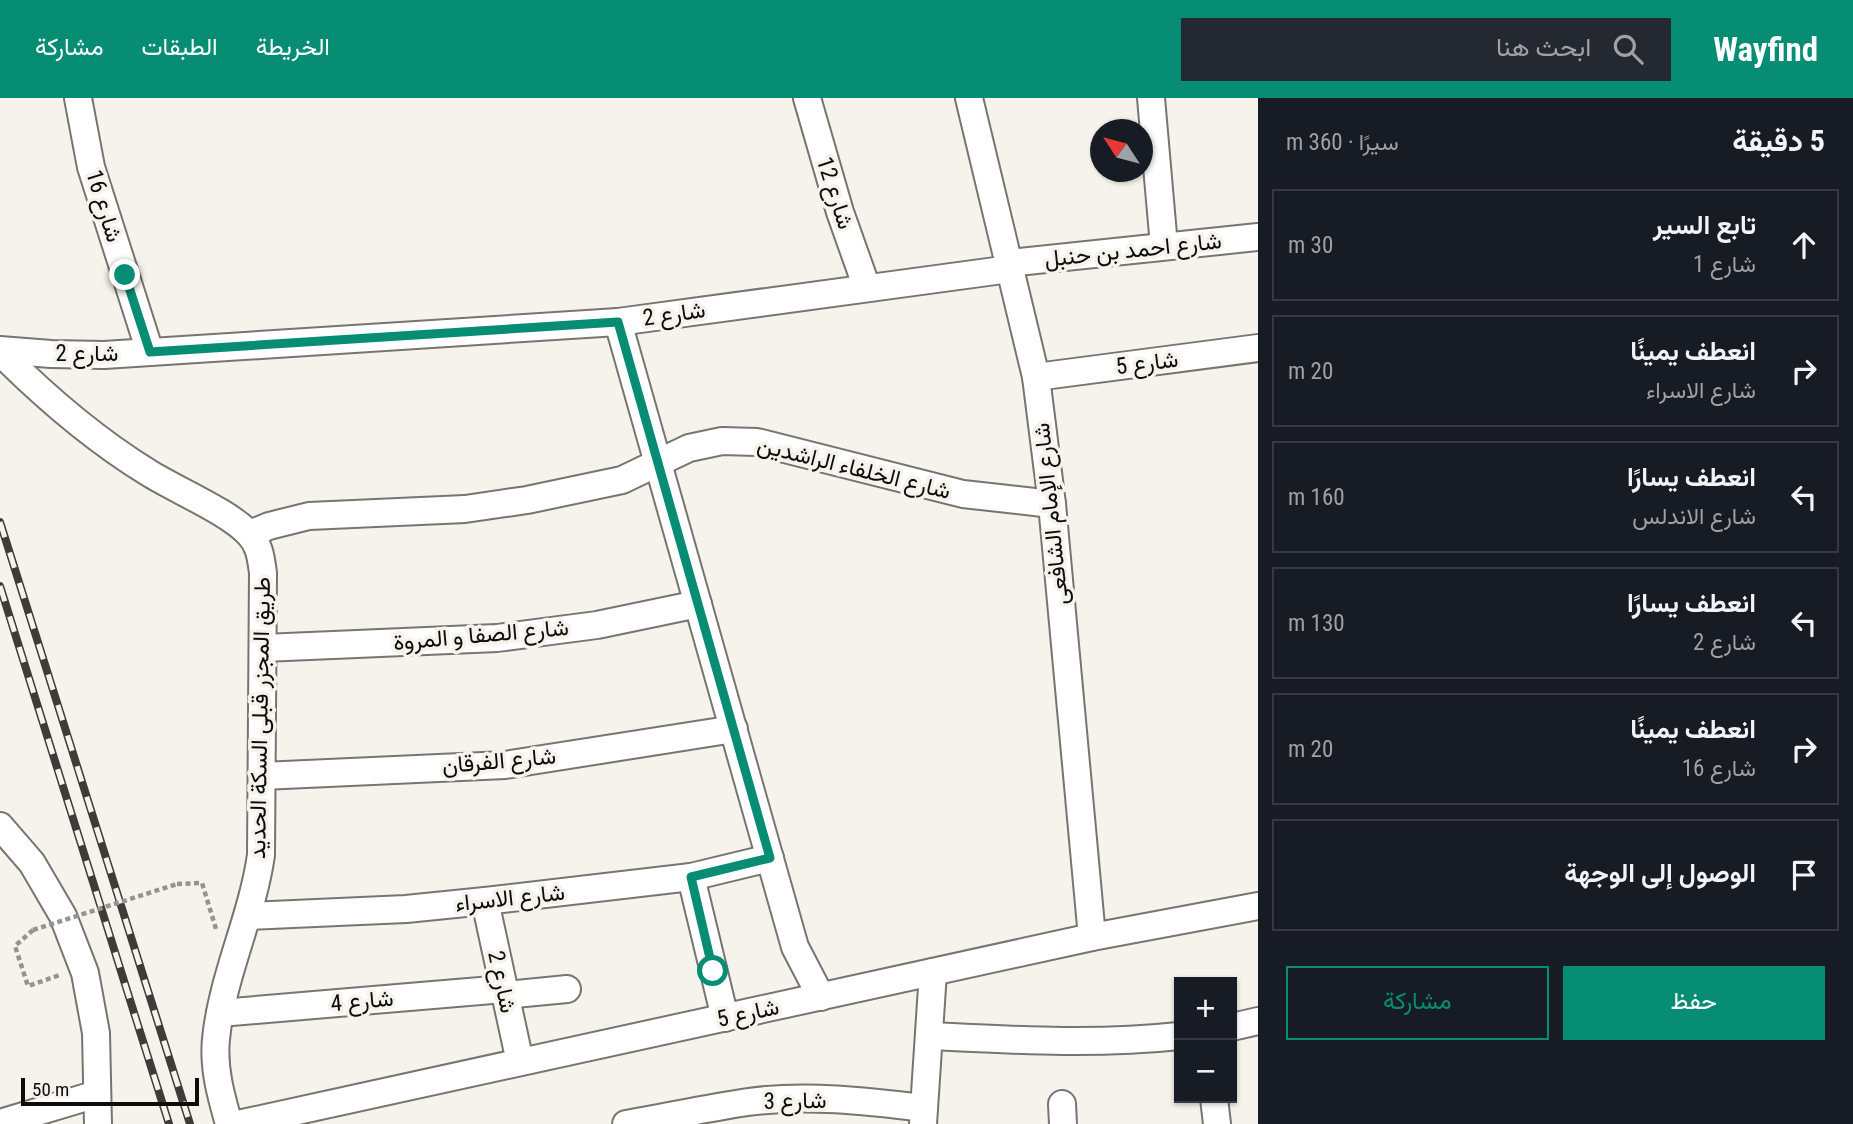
<!DOCTYPE html>
<html lang="ar">
<head>
<meta charset="utf-8">
<style>
  :root { --surface:#171b24; --page:#242831; --text:#f1f3f6; --muted:#9ea1a6; --line:#363941; --accent:#068d74 }
  body { margin:0; font-family:"Roboto Condensed",Vazirmatn,sans-serif; background:var(--page); color:var(--text); direction:rtl }
  .controls { position:absolute; right:21px; bottom:21px; display:grid; overflow:hidden; border-radius:0px; box-shadow:0 2px 5px #0004 }
  .controls button { width:63px; height:63px; display:grid; place-items:center; padding:0; border:0; border-bottom:2px solid var(--line); background:var(--surface); color:var(--text); font:35px sans-serif }
  .compass { position:absolute; left:1090px; top:21px; width:63px; height:63px; border-radius:50%; background:var(--surface); box-shadow:0 2px 5px #0004; rotate:306deg }
  .scale { position:absolute; left:21px; bottom:18px; width:178px; box-sizing:border-box; padding-left:7px; border:4px solid #0d0c0a; border-top:0; font-size:19px; line-height:24px; white-space:nowrap; color:#0d0c0a; -webkit-text-stroke:5px #f6f2ec; paint-order:stroke }
  .stop { position:absolute; width:21px; height:21px; margin:-16px; border:5px solid #068d74; border-radius:50%; background:#fff }
  .stop.end { background:#068d74; border-color:#fff; box-shadow:0 2px 7px #0008 }
  .list { margin:0; padding:0; list-style:none }
  h2 { display:flex; justify-content:space-between; align-items:center; height:91px; margin:0; padding:0 28px; font-size:30px }
  h2 small { font-size:23px; font-weight:400; color:var(--muted) }
  .list li { display:grid; grid-template-columns:46px 1fr auto; gap:21px; align-items:center; box-sizing:border-box; height:112px; margin:0 14px 14px; padding:0 14px; border:2px solid var(--line); border-radius:0px }
  .list b { display:block; font-size:26px; white-space:nowrap }
  .list p { margin:0; font-size:23px; white-space:nowrap; color:var(--muted) }
  .list em { font-size:23px; font-style:normal; color:var(--muted) }
  .actions { display:flex; gap:14px; padding:21px 28px }
  .actions a { flex:1; padding:16px 0; border:2px solid var(--accent); border-radius:0px; text-align:center; font-size:24px; color:var(--accent) }
  .actions .main { background:var(--accent); color:#fff }
  .icon { flex:none; width:38px; height:38px; fill:none; stroke:currentColor; stroke-width:2; stroke-linecap:round; stroke-linejoin:round }
  .map { position:relative; flex:none; width:1258px; height:1026px; overflow:hidden; direction:ltr }
  header { display:flex; align-items:center; gap:42px; box-sizing:border-box; height:98px; padding:0 35px; background:var(--accent); color:#fff }
  header strong { font-size:33px }
  nav { display:flex; gap:38px; margin-inline-start:auto; font-size:24px }
  .search { width:490px; height:63px; background:var(--page); display:flex; align-items:center; gap:18px; box-sizing:border-box; padding:0 24px; border-radius:0px; color:var(--muted); font-size:26px }
  main { display:flex }
  aside { flex:1; background:var(--surface) }
  .map>svg:first-child { display:block }
  .lines { fill:none; stroke-linecap:round; stroke-linejoin:round }
  .minor-casing { stroke:#78746f; stroke-width:30 }
  .path { stroke:#96938f; stroke-width:4.5; stroke-dasharray:5 3.5; stroke-linecap:butt }
  .minor { stroke:#fff; stroke-width:26 }
  .rail-casing { stroke:#3d3c39; stroke-width:8 }
  .rail { stroke:#f6f2ec; stroke-width:5; stroke-dasharray:16; stroke-linecap:butt }
  .path-bridge { stroke:#96938f; stroke-width:4.5; stroke-dasharray:5 3.5; stroke-linecap:butt }
  .route { stroke:#068d74; stroke-width:9 }
  .labels { text-anchor:middle; dominant-baseline:central; stroke-width:7; stroke-linejoin:round; paint-order:stroke }
  .street-label { font-size:23px; fill:#0d0c0a; stroke:#f6f2ec }
</style>
</head>
<body>
<header>
<strong>Wayfind</strong>
<div class="search"><svg class="icon" aria-label="search" viewBox="0 0 24 24"><circle cx="10" cy="10" r="6"/><path d="M15 15l6 6"/></svg>ابحث هنا</div>
<nav><a>الخريطة</a><a>الطبقات</a><a>مشاركة</a></nav>
</header>
<main>
<aside>
<h2>5 دقيقة<small>سيرًا · 360 m</small></h2>
<ul class="list">
<li><svg class="icon" aria-label="ahead" viewBox="0 0 24 24"><path d="M12 20V5M6 11l6-6 6 6"/></svg><div><b>تابع السير</b><p>شارع 1</p></div><em>30 m</em></li>
<li><svg class="icon" aria-label="right" viewBox="0 0 24 24"><path d="M7 20v-9h11M14 6l5 5-5 5"/></svg><div><b>انعطف يمينًا</b><p>شارع الاسراء</p></div><em>20 m</em></li>
<li><svg class="icon" aria-label="left" viewBox="0 0 24 24"><path d="M17 20v-9H6M10 6l-5 5 5 5"/></svg><div><b>انعطف يسارًا</b><p>شارع الاندلس</p></div><em>160 m</em></li>
<li><svg class="icon" aria-label="left" viewBox="0 0 24 24"><path d="M17 20v-9H6M10 6l-5 5 5 5"/></svg><div><b>انعطف يسارًا</b><p>شارع 2</p></div><em>130 m</em></li>
<li><svg class="icon" aria-label="right" viewBox="0 0 24 24"><path d="M7 20v-9h11M14 6l5 5-5 5"/></svg><div><b>انعطف يمينًا</b><p>شارع 16</p></div><em>20 m</em></li>
<li><svg class="icon" aria-label="arrive" viewBox="0 0 24 24"><path d="M6 21V4h12l-3 4 3 4H6"/></svg><div><b>الوصول إلى الوجهة</b></div></li>
</ul>
<div class="actions"><a class="main">حفظ</a><a>مشاركة</a></div>
</aside>
<div class="map">
<svg width="1258" height="1026" viewBox="0 0 1258 1026">
  <rect width="100%" height="100%" fill="#f6f2ec"/>
  <g class="lines">
    <g class="minor-casing">
      <g id="minor">
        <polyline points="78,0 91,69 150,254"/>
        <polyline points="807,0 840,114 867,190"/>
        <polyline points="969,0 1036,279 1052,406 1092,839"/>
        <polyline points="1151,0 1164,148"/>
        <polyline points="1009,165 1258,139"/>
        <polyline points="618,224 795,849 821,899"/>
        <polyline points="0,252 51,256 104,257 618,224 1010,171"/>
        <path d="M0 254C45 299 95 342 149 375 176 392 229 414 249 436 260 447 261 461 263 475L261 757C252 820 222 879 216 941 213 970 221 998 229 1026"/>
        <polyline points="1036,279 1258,250"/>
        <polyline points="250,436 269,428 309,418 465,411 527,402 622,382 689,350 722,343 757,344 963,396 1052,406"/>
        <polyline points="263,550 497,540 597,527 698,506"/>
        <polyline points="262,678 505,667 734,631"/>
        <polyline points="0,728 32,765 63,818 85,875 96,935 98,1026"/>
        <polyline points="691,779 725,920"/>
        <polyline points="485,803 520,964"/>
        <polyline points="248,818 406,811 485,803 691,779 770,760"/>
        <polyline points="505,897 567,891"/>
        <polyline points="220,915 504,891"/>
        <polyline points="1232,929 1258,923"/>
        <path d="M929 938C1013 942 1096 947 1179 938"/>
        <polyline points="1214,1000 1217,1026"/>
        <polyline points="1062,1006 1063,1026"/>
        <polyline points="0,1025 97,996"/>
        <polyline points="238,1026 1092,839 1258,808"/>
        <path d="M626 1026C667 1019 707 1010 748 1004 806 996 866 1003 924 1010"/>
        <polyline points="923,1026 933,874"/>
      </g>
    </g>
    <g class="path">
      <polyline points="177,786 202,785 216,831"/>
      <polyline points="33,832 15,848 28,888 60,877"/>
    </g>
    <use href="#minor" class="minor"/>
    <g class="rail-casing">
      <g id="rail">
        <polyline points="0,424 190,1026"/>
        <polyline points="0,488 169,1026"/>
      </g>
    </g>
    <use href="#rail" class="rail"/>
    <polyline class="path-bridge" points="33,832 177,786"/>
  </g>
  <g class="lines">
    <polyline class="route" points="125,177 150,254 618,224 770,760 691,779 713,873"/>
  </g>
  <g class="labels">
    <g class="street-label">
      <text transform="translate(835 95) rotate(72)">شارع 12</text>
      <text transform="translate(104 108) rotate(73)">شارع 16</text>
      <text transform="translate(1133 152) rotate(-6)">شارع احمد بن حنبل</text>
      <text transform="translate(674 216) rotate(-8)">شارع 2</text>
      <text x="87" y="255">شارع 2</text>
      <text transform="translate(1147 265) rotate(-7)">شارع 5</text>
      <text transform="translate(854 370) rotate(14)">شارع الخلفاء الراشدين</text>
      <text transform="translate(1051 416) rotate(-96)">شارع الإمام الشافعى</text>
      <text transform="translate(481 537) rotate(-5)">شارع الصفا و المروة</text>
      <text transform="translate(260 620) rotate(-89)">طريق المجزر قبلى السكة الحديد</text>
      <text transform="translate(499 663) rotate(-5)">شارع الفرقان</text>
      <text transform="translate(510 800) rotate(-6)">شارع الاسراء</text>
      <text transform="translate(502 884) rotate(78)">شارع 2</text>
      <text transform="translate(362 903) rotate(-5)">شارع 4</text>
      <text transform="translate(748 915) rotate(-12)">شارع 5</text>
      <text transform="translate(795 1003) rotate(-1)">شارع 3</text>
    </g>
  </g>
</svg>
<div class="controls">
<button>+</button>
<button>−</button>
</div>
<svg class="compass" viewBox="-18 -18 36 36"><path d="M0-13l5 13h-10z" fill="#e53935"/><path d="M0 13l5-13h-10z" fill="#9ea1a6"/></svg>
<div class="scale">50 m</div>
<div class="stop" style="left:713px;top:873px"></div>
<div class="stop end" style="left:125px;top:177px"></div>
</div>
</main>
</body>
</html>
